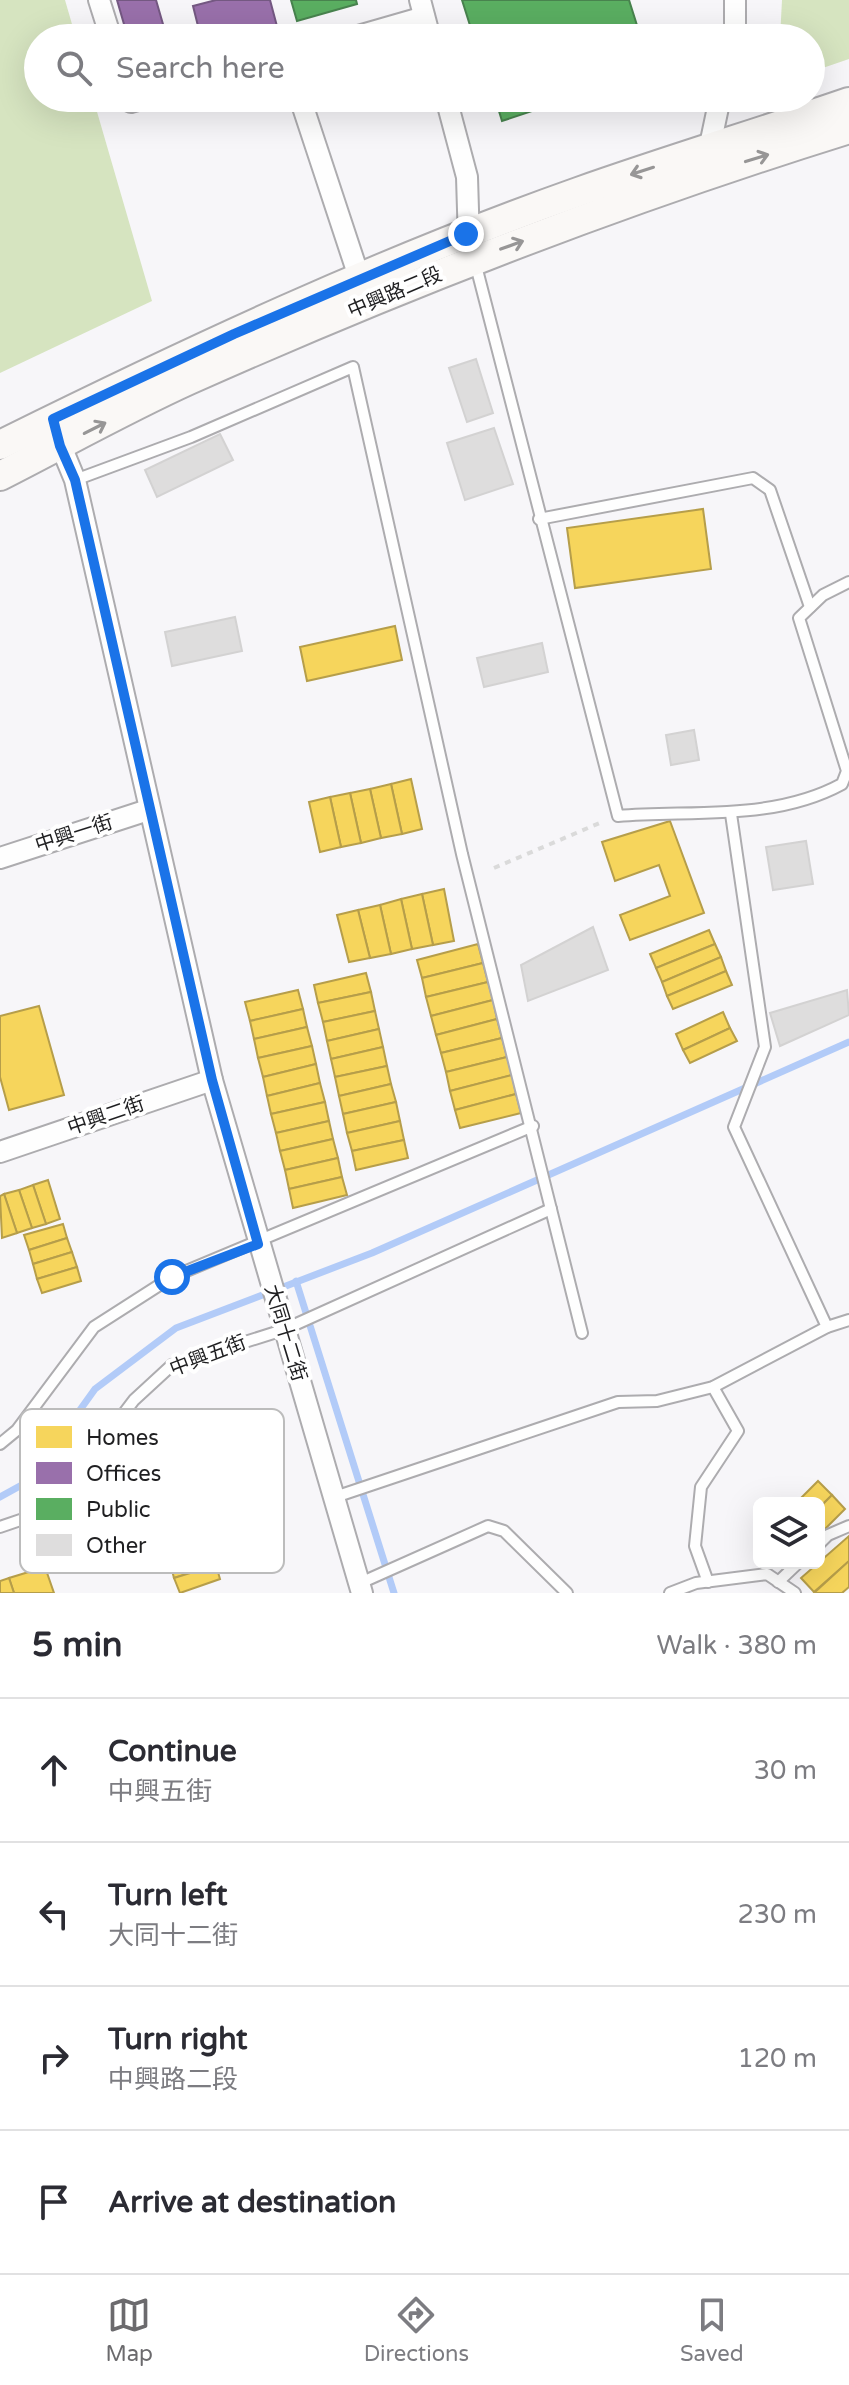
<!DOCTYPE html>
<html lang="en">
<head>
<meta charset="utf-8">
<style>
  :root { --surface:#fff; --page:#f2f2f3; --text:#2b2b33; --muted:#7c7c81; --line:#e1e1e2; --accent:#6b6a6d }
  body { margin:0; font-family:"Varela Round","Noto Sans TC",sans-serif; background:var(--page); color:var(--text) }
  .controls { position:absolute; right:24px; bottom:24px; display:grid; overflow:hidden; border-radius:12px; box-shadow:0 8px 32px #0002 }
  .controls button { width:72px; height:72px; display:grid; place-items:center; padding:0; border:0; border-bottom:2px solid var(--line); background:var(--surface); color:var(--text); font:40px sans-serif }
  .stop { position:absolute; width:24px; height:24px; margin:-18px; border:6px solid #1a73e8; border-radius:50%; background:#fff }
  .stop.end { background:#1a73e8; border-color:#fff; box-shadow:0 2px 8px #0008 }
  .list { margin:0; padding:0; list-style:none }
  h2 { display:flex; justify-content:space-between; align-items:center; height:104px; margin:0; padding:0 32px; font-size:34px }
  h2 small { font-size:26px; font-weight:400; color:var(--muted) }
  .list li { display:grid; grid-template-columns:52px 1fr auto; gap:24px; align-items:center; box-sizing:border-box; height:144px; padding:0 32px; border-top:2px solid var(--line) }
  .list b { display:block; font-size:30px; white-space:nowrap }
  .list p { margin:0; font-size:26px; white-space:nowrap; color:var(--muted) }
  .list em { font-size:26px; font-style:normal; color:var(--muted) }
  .icon { flex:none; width:44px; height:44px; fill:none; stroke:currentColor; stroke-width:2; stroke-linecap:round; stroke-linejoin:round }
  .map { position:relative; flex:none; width:849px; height:1593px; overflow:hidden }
  .search { position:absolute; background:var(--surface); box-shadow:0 8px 32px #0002; left:24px; right:24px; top:24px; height:88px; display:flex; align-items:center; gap:20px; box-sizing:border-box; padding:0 28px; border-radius:44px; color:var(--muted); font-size:30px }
  .sheet { height:680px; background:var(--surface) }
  nav { display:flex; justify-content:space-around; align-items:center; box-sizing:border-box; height:112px; border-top:2px solid var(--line); background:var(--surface); font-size:22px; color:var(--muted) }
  nav a { display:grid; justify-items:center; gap:4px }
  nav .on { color:var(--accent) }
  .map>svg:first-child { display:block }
  .green { fill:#d6e4c0 }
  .homes { fill:#f6d55c; stroke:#b69e4a; stroke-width:2 }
  .offices { fill:#9970ab; stroke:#745882; stroke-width:2 }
  .public { fill:#5aae61; stroke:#48834e; stroke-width:2 }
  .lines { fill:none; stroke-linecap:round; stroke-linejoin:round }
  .stream { stroke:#b2cbf8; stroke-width:7 }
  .building { fill:#dedddd; stroke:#d3d2d2; stroke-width:2 }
  .service-casing { stroke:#adacaf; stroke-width:14 }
  .minor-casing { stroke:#adacaf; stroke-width:24 }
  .secondary-casing { stroke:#adacaf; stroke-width:32 }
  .path { stroke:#dadada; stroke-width:4; stroke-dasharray:6 6; stroke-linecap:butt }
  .service { stroke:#fefefe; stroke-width:10 }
  .minor { stroke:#fefefe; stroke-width:20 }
  .secondary { stroke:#faf8f6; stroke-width:28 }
  .oneway { stroke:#979696 }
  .route { stroke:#1a73e8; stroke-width:10 }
  .labels { text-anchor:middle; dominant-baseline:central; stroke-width:8; stroke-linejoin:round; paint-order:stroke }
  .street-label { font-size:20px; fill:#1f1f21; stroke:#fff }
  .key { fill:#fff; stroke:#bcbcbc; stroke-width:2 }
  .key-label { font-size:22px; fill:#1f1f21 }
</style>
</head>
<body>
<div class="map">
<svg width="849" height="1593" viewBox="0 0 849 1593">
  <rect width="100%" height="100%" fill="#f7f6f9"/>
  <g class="green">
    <polygon points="0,0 65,0 76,38 38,38 38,98 93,98 152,301 0,373"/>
    <polygon points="782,0 849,0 849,59 811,72 811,38 780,38"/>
  </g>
  <g class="homes">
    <polygon points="703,509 711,569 575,588 567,528"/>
    <polygon points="395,626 402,660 307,681 300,647"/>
    <polygon points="411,779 422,829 402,834 391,784"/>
    <polygon points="391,784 402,834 381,838 370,789"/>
    <polygon points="370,789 381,838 361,843 350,793"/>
    <polygon points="350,793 361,843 341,847 330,797"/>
    <polygon points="330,797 341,847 320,852 309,802"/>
    <polygon points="670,821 704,913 630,940 620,915 670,896 659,865 615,881 602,842"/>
    <polygon points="444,889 454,941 433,945 422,894"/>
    <polygon points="422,894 433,945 412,949 401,899"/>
    <polygon points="401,899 412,949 391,954 380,905"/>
    <polygon points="380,905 391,954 370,958 358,910"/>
    <polygon points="358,910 370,958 349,962 337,915"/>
    <polygon points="709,930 715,944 656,968 650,954"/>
    <polygon points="478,944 483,963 422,978 417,960"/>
    <polygon points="715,944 721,957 662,982 656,968"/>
    <polygon points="721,957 726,971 667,996 662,982"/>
    <polygon points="483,963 488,982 426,997 422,978"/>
    <polygon points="726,971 732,985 673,1009 667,996"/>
    <polygon points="366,973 371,992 318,1003 314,985"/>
    <polygon points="488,982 493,1000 431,1016 426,997"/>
    <polygon points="298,990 303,1009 250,1021 245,1002"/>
    <polygon points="371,992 375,1011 323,1022 318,1003"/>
    <polygon points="493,1000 497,1019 436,1035 431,1016"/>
    <polygon points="39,1006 64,1095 9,1110 0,1077 0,1016"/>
    <polygon points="303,1009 307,1027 254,1039 250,1021"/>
    <polygon points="375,1011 379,1029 327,1041 323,1022"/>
    <polygon points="723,1012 730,1028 683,1050 676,1034"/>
    <polygon points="497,1019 502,1038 441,1053 436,1035"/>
    <polygon points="307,1027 312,1046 258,1058 254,1039"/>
    <polygon points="730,1028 737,1041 690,1063 683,1050"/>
    <polygon points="379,1029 383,1047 331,1059 327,1041"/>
    <polygon points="502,1038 507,1057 446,1072 441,1053"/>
    <polygon points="312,1046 316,1064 263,1077 258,1058"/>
    <polygon points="383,1047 387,1066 335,1077 331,1059"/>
    <polygon points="507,1057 512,1075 450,1091 446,1072"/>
    <polygon points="316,1064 320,1083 267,1096 263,1077"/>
    <polygon points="387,1066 391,1084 339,1096 335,1077"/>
    <polygon points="512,1075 516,1094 455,1110 450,1091"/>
    <polygon points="320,1083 325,1102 271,1114 267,1096"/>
    <polygon points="391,1084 396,1102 343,1114 339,1096"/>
    <polygon points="516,1094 521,1113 460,1128 455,1110"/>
    <polygon points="325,1102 329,1121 276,1133 271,1114"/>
    <polygon points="396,1102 400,1121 347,1133 343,1114"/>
    <polygon points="329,1121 333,1139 280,1151 276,1133"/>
    <polygon points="400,1121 404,1140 352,1151 347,1133"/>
    <polygon points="333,1139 338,1158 285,1170 280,1151"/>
    <polygon points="404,1140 408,1158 356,1170 352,1151"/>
    <polygon points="338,1158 342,1177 289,1189 285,1170"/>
    <polygon points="342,1177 347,1195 293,1208 289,1189"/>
    <polygon points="48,1180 60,1219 46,1224 33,1185"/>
    <polygon points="33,1185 46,1224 32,1228 19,1190"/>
    <polygon points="19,1190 32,1228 17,1233 4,1194"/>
    <polygon points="4,1194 17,1233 2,1238 0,1196"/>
    <polygon points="63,1224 67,1238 29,1250 24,1235"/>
    <polygon points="67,1238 72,1252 33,1264 29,1250"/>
    <polygon points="72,1252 77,1267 37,1279 33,1264"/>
    <polygon points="77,1267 81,1281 42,1293 37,1279"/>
    <polygon points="818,1481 832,1495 819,1508 819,1503 796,1503"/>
    <polygon points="832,1495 845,1509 819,1535 819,1508"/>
    <polygon points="849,1536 849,1561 814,1592 801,1578"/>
    <polygon points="211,1550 216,1565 174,1578 170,1563"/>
    <polygon points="849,1561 849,1587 842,1593 814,1593"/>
    <polygon points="216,1565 220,1579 180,1593 174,1578"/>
    <polygon points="45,1567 54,1593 14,1593 9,1578"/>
    <polygon points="9,1578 14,1593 0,1593 0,1581"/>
  </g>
  <g class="offices">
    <polygon points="117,0 156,0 167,38 128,38"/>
    <polygon points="216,0 270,0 278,30 248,38 201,38 193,6"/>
  </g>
  <g class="public">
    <polygon points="291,0 356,0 357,4 297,21"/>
    <polygon points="462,0 629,0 641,38 474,38"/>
    <polygon points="495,98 571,98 502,121"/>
  </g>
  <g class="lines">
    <g class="stream">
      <polyline points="296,1281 394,1593"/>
      <polyline points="0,1497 29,1481 95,1389 176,1328 372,1253 849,1042"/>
    </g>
  </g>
  <g class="building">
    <polygon points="476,359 493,413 467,422 449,368"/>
    <polygon points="494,428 513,484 465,500 447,443"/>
    <polygon points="220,434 233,460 157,497 145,470"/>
    <polygon points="235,617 242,651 172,666 165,632"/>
    <polygon points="542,643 548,672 484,687 477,658"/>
    <polygon points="694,730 699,760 671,765 666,735"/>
    <polygon points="806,841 813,884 773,890 766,847"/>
    <polygon points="593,927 608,970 528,1001 521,965"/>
    <polygon points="847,990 849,1015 780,1046 770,1013"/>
  </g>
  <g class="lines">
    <g class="service-casing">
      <g id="service">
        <path d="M475 262 618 816C693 810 774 821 842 784L847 771 799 618 823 595 849 582"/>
        <polyline points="75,480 191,437 353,367 462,854 582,1333"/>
        <polyline points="539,519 753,478 770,490 810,607"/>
        <polyline points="731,814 765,1047 734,1127 827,1327"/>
        <polyline points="0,1444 17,1430 94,1327 172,1277 533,1126"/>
        <polyline points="335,1497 618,1402 657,1401 713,1387 827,1327 849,1320"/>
        <polyline points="0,1527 32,1516 64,1492 134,1400 172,1365 283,1330 551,1209"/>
        <polyline points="819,1544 828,1535 849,1526"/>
        <polyline points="708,1582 695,1546 701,1487 738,1431 713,1387"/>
        <polyline points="778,1582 798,1563"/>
        <polyline points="358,1584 488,1526 504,1531 567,1593"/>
        <polyline points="670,1593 696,1583 767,1574 795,1593"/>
      </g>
    </g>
    <g class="minor-casing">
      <g id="minor">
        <polyline points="99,0 111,38"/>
        <polyline points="420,0 430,38"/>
        <polyline points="735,0 735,38"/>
        <polyline points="351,38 424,17"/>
        <polyline points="130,98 131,102 145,98"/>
        <polyline points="300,98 363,289"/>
        <polyline points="446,98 467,177 469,243"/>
        <polyline points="711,159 709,150 720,98"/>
        <polyline points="56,434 75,480 212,1080 362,1593"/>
        <polyline points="0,858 148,810"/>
        <polyline points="0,1152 212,1080"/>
      </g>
    </g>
    <g class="secondary-casing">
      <g id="secondary">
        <path d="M0 445C188 352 380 262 578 192 668 160 759 133 849 102"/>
        <path d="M0 476C63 444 125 409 189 380 404 284 624 199 849 129"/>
      </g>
    </g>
    <polyline class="path" points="494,868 602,822"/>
    <use href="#service" class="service"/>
    <use href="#minor" class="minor"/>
    <use href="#secondary" class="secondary"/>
  </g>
  <defs><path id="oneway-shaft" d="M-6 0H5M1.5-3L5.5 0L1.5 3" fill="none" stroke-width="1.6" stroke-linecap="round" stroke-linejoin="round" transform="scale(2)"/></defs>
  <g class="oneway">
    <use href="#oneway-shaft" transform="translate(757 158) rotate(-17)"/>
    <use href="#oneway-shaft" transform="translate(642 171) rotate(162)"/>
    <use href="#oneway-shaft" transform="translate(512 245) rotate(-20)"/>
    <use href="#oneway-shaft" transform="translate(95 428) rotate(-27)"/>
  </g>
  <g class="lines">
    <polyline class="route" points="172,1277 258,1244 212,1080 75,480 60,446 53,419 234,334 466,234"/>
  </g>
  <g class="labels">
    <g class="street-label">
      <text transform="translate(395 293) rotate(-23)">中興路二段</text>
      <text transform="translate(74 834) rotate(-18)">中興一街</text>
      <text transform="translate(106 1116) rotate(-19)">中興二街</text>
      <text transform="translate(285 1333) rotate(73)">大同十二街</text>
      <text transform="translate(208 1356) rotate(-21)">中興五街</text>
    </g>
  </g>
  <rect x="20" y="1409" width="264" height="164" rx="12" class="key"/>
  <rect x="36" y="1426" width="36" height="22" fill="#f6d55c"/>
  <rect x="36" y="1462" width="36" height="22" fill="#9970ab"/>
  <rect x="36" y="1498" width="36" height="22" fill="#5aae61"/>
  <rect x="36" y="1534" width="36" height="22" fill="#dedddd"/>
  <g class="key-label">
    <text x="86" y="1445">Homes</text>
    <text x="86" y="1481">Offices</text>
    <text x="86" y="1517">Public</text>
    <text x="86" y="1553">Other</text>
  </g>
</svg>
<div class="controls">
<button><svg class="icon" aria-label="layers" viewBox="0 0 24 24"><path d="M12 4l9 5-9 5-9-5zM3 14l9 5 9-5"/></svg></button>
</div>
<div class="stop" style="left:172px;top:1277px"></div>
<div class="stop end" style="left:466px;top:234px"></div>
<div class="search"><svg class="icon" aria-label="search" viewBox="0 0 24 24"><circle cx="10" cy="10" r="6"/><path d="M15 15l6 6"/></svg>Search here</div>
</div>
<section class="sheet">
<h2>5 min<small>Walk · 380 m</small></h2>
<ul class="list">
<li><svg class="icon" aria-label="ahead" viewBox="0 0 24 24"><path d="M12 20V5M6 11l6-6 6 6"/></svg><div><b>Continue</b><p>中興五街</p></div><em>30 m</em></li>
<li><svg class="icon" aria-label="left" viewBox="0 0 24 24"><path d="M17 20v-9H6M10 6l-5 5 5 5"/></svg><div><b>Turn left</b><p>大同十二街</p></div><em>230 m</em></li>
<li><svg class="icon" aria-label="right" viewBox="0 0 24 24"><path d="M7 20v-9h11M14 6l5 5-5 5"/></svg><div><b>Turn right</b><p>中興路二段</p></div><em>120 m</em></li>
<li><svg class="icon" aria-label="arrive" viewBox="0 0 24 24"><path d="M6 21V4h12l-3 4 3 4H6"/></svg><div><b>Arrive at destination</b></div></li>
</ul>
</section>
<nav>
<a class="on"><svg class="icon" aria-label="map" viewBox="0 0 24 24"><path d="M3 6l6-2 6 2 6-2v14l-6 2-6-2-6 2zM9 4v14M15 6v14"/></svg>Map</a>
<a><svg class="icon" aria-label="directions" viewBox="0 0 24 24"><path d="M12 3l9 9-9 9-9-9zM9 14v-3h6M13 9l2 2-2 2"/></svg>Directions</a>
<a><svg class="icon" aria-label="saved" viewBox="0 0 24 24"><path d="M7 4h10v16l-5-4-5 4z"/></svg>Saved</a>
</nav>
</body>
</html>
